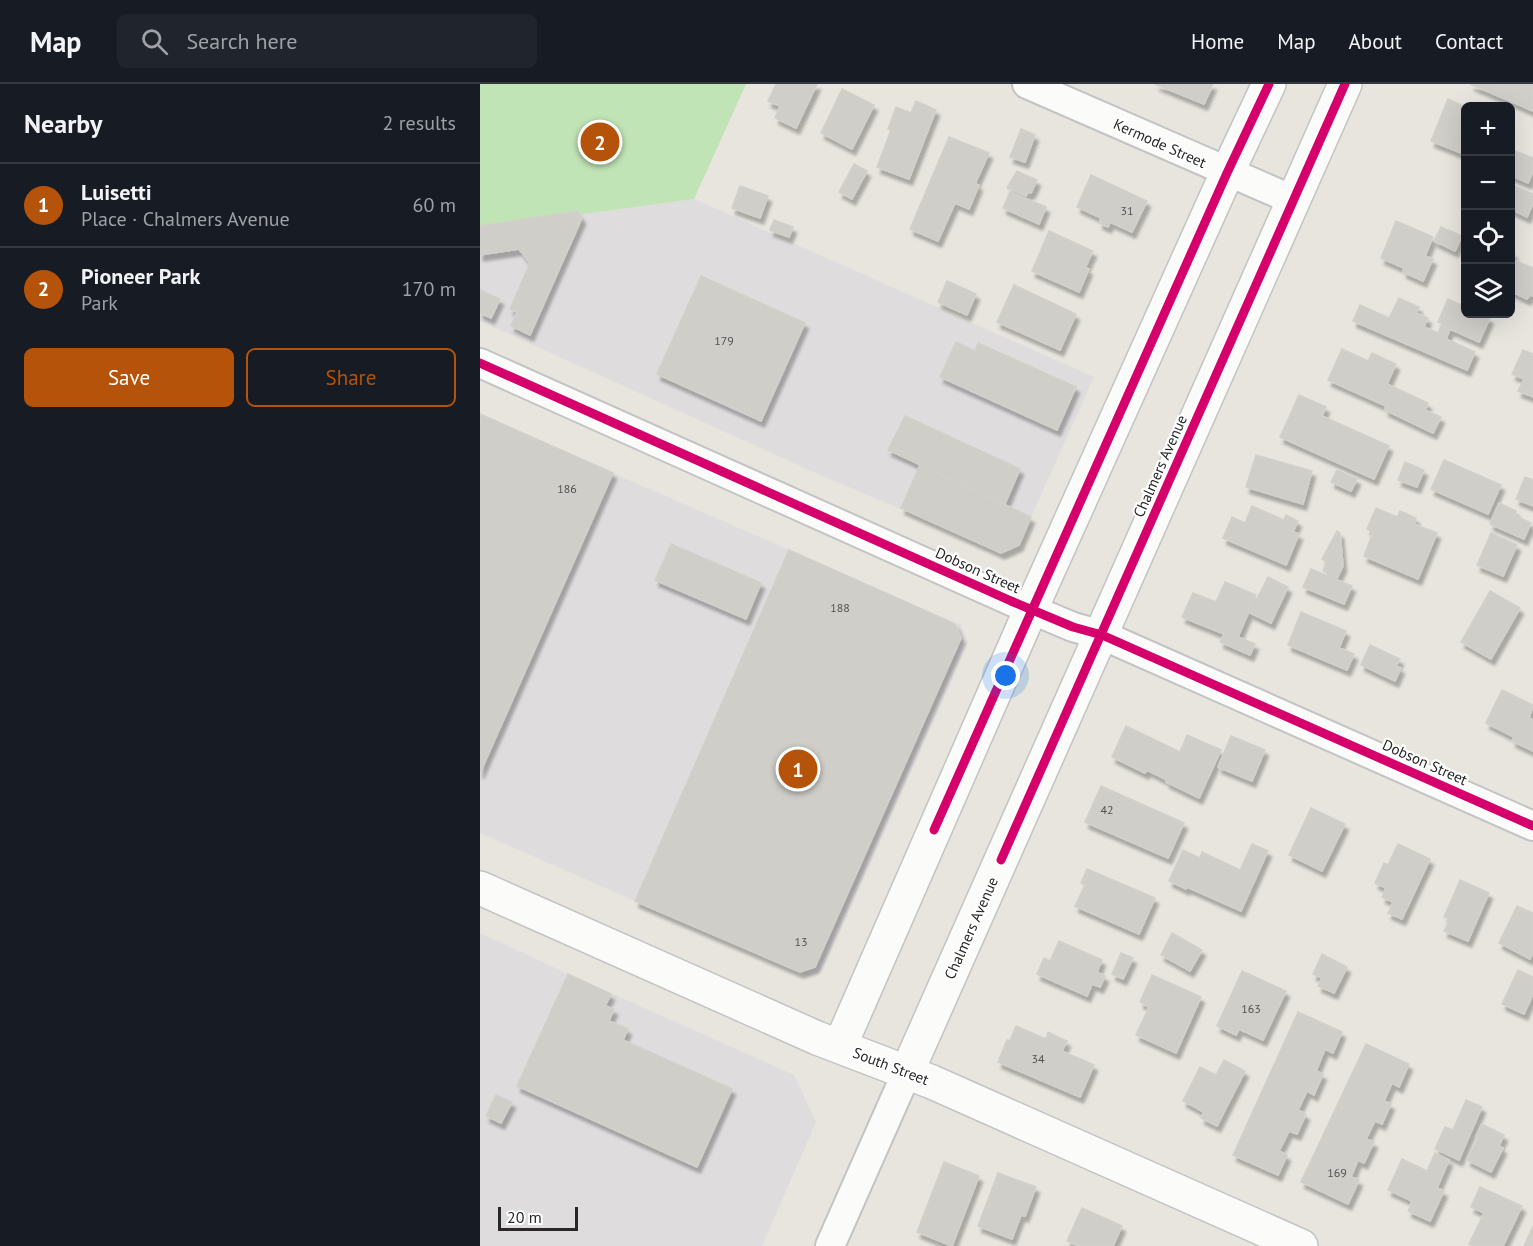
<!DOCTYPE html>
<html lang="en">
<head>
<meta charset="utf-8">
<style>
  :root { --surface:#171b24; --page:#20242c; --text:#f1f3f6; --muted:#9ea1a6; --line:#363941; --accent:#b45309 }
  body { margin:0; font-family:"PT Sans",sans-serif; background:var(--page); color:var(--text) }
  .controls { position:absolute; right:18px; top:18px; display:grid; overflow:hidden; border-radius:9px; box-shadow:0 6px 24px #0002 }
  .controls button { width:54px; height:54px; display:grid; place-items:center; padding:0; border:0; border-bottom:2px solid var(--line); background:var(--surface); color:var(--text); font:30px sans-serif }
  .scale { position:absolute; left:18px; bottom:15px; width:80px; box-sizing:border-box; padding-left:6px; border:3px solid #282828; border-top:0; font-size:16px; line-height:21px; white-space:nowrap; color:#282828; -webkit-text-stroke:4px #fff; paint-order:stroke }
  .you { position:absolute; left:526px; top:592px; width:21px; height:21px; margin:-15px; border:4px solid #fff; border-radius:50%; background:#1a73e8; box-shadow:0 0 0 9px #1a73e833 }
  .badge { display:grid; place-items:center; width:39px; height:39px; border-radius:50%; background:var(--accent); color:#fff; font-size:20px; font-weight:700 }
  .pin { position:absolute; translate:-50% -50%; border:3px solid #fff; box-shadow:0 2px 6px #0006 }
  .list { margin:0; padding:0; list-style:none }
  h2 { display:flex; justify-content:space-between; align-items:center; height:78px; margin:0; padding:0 24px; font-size:26px }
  h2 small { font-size:20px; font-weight:400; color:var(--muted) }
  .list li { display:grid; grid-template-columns:39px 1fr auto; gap:18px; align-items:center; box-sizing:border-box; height:84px; padding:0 24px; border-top:2px solid var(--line) }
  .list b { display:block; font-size:22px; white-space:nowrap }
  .list p { margin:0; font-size:20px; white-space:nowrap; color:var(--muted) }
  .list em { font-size:20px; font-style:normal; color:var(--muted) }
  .actions { display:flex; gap:12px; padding:18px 24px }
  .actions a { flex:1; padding:14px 0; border:2px solid var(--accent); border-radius:9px; text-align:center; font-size:21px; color:var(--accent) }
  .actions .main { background:var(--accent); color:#fff }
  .icon { flex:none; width:33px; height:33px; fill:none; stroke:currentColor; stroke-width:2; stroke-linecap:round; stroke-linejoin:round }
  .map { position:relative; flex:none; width:1053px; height:1162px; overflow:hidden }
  header { display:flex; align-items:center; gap:36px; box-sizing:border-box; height:84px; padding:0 30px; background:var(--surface); border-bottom:2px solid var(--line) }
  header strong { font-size:28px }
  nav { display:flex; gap:33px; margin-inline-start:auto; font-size:21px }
  .search { width:420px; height:54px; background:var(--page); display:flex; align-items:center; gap:15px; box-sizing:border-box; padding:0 21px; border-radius:9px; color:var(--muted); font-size:22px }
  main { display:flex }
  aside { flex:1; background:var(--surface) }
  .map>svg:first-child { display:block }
  .industrial { fill:#dfdcdd }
  .green { fill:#c0e4b6 }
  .building { fill:#d0cec9; stroke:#d2d0ca; stroke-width:1.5; filter:url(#shadow) }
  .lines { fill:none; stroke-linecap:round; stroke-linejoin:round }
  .street-casing { stroke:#c4c3c4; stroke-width:32 }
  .secondary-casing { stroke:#c4c3c4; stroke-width:36 }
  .street { stroke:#fbfbfa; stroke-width:28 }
  .secondary { stroke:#fbfbfa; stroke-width:33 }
  .cycleway-casing { stroke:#fff; stroke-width:13 }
  .cycleway { stroke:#d6006c; stroke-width:9 }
  .labels { text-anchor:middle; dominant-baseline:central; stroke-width:4.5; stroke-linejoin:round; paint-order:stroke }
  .number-label { font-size:12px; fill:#535251 }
  .street-label { font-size:15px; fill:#282828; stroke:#fff }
</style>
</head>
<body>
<header>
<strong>Map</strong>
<div class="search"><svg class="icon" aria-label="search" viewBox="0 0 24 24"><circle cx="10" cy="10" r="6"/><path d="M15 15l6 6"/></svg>Search here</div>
<nav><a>Home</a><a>Map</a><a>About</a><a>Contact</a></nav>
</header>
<main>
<aside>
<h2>Nearby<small>2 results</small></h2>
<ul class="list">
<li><span class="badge">1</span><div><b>Luisetti</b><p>Place · Chalmers Avenue</p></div><em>60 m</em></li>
<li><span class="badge">2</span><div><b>Pioneer Park</b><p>Park</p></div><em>170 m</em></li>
</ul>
<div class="actions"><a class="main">Save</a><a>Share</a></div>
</aside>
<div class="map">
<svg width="1053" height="1162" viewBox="0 0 1053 1162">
  <defs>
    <filter id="shadow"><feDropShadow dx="3.5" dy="6" stdDeviation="1.5" flood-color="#0004"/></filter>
  </defs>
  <rect width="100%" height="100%" fill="#e7e5de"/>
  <g class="industrial">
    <polygon points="214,115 614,293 538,462 522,468 338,390 0,237 0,144"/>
    <polygon points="0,331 481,541 488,559 342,887 327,892 0,749"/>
    <polygon points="0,849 88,890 314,991 336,1038 282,1162 0,1162"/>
  </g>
  <polygon class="green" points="0,0 266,0 214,115 0,144"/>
  <g class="building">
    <polygon points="296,0 337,0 316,44 295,34 300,22 288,17"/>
    <polygon points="675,0 733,0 724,20"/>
    <polygon points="990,0 1053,0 1053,27"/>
    <polygon points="362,5 394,21 372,65 341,49"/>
    <polygon points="968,15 986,23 986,71 951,57"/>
    <polygon points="436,17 456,26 429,95 397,83 411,46 408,45 416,23 431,29"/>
    <polygon points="541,45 555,51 545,78 530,73"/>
    <polygon points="469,53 509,69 495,100 499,101 489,125 475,119 458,157 430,145"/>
    <polygon points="1030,65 1053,74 1053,87 1048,99 1030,91"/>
    <polygon points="374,80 387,87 372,115 359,108"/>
    <polygon points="537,87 557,96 551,109 548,108 546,112 527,104"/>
    <polygon points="611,91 667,117 652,148 630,138 628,143 619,139 621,134 597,123"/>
    <polygon points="1030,100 1053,110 1053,119 1047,133 1030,125"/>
    <polygon points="260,102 288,112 280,134 252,124"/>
    <polygon points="530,108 566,123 559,140 523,124"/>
    <polygon points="97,127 102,134 50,251 31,242 37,228 30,225 50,179 39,165 0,171 0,142"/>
    <polygon points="294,136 313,143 309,153 290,146"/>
    <polygon points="916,137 953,153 945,172 953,175 943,197 923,188 924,184 901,174"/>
    <polygon points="961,143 982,152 975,167 954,157"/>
    <polygon points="569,147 613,167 605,184 609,185 599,208 552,187"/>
    <polygon points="1030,167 1034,169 1031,175 1053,184 1053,212 1050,211 1047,215 1030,207"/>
    <polygon points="221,192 325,239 281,337 177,290"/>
    <polygon points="467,197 496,210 487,231 458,218"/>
    <polygon points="534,201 596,230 580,266 517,238"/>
    <polygon points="0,206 20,215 11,234 0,229"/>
    <polygon points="919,214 939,223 936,229 948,234 944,243 958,249 962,240 958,238 968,215 986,223 986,230 1001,230 1010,234 999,258 970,245 966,255 995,268 987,286 873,237 880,221 909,234"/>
    <polygon points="476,258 495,267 498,259 596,303 577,346 460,293"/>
    <polygon points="862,265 888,277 892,269 916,280 907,300 948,319 945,326 961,333 953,349 905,326 906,322 848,296"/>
    <polygon points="1043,266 1053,270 1053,313 1038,307 1044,295 1032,290"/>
    <polygon points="819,311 846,323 842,332 909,362 894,395 800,353"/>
    <polygon points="0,330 133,389 0,689"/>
    <polygon points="425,332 540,385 525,420 408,366"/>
    <polygon points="776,371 832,387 823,420 766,403"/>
    <polygon points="964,376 1021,401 1008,430 951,405"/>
    <polygon points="925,378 944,386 937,403 918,396"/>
    <polygon points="440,381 551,433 539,461 521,469 421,424"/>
    <polygon points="857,386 877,395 871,407 851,398"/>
    <polygon points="1045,393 1053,396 1053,422 1036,415"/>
    <polygon points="1019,419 1036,427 1035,432 1051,439 1044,455 1010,440"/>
    <polygon points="772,422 804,436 806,431 818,437 813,448 819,450 806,481 743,454 752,433 765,439"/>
    <polygon points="896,424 917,433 920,427 936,434 934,440 957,449 938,495 884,472 893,448 887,445"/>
    <polygon points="857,447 860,449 863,482 857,494 843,487 847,478 842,475"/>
    <polygon points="1011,449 1037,461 1023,492 997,481"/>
    <polygon points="191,460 281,499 266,535 175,496"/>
    <polygon points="309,466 475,540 481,554 335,883 320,888 155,817"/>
    <polygon points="831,485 872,502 864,520 823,503"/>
    <polygon points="788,493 808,503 791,539 770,529"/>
    <polygon points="745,498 776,511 758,553 775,560 770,571 740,558 744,550 702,533 713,509 736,518"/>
    <polygon points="1010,507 1040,524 1011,575 981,558"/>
    <polygon points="821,528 866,547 859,564 874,570 867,586 808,561"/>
    <polygon points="890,561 920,575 916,582 921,584 915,597 881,581"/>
    <polygon points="1022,606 1053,621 1049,634 1053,636 1053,667 1032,657 1034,653 1006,639"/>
    <polygon points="646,642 700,668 707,651 741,666 719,714 686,698 687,696 667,686 665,689 632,673"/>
    <polygon points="751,652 785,666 772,697 738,683"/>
    <polygon points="621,702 704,739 688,774 605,738"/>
    <polygon points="831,724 865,740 842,787 809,771"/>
    <polygon points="772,760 788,767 761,827 707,803 706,805 689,797 703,766 720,774 722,768 760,786"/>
    <polygon points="918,760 950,775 922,835 908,829 913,818 902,813 906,804 895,799 904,779 908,781"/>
    <polygon points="607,785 675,814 659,850 595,822 605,801 601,799"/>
    <polygon points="980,796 1009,809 988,857 964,847 970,835 964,833"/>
    <polygon points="1037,822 1053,829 1053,869 1050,875 1019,859"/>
    <polygon points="692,849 722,866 710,887 681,871"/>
    <polygon points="579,857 622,876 617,888 625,892 620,903 612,900 607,912 557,890 564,874 570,877"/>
    <polygon points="641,869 653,874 643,895 632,890"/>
    <polygon points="842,870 867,883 854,909 838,902 842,894 833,890"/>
    <polygon points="1038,886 1053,893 1053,910 1044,930 1022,920"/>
    <polygon points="762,887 806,907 783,956 759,945 756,951 737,942"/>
    <polygon points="88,890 131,910 125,922 134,925 129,937 148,945 143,956 252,1005 217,1083 37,1002"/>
    <polygon points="672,891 721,913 696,969 656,951 669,923 660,918"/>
    <polygon points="818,928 862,948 853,969 845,965 836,987 843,990 834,1011 827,1007 818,1026 826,1030 817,1050 809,1047 799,1067 807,1071 798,1091 753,1071"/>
    <polygon points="536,942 566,955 568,948 587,957 582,967 614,981 600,1013 518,978 527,956 530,957"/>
    <polygon points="886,960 929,980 919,1003 912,999 904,1017 911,1020 902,1040 895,1037 886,1055 894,1058 884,1079 878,1076 871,1093 879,1096 868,1120 821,1098"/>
    <polygon points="744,976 765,987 737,1042 721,1034 724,1028 703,1017 720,983 736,991"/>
    <polygon points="16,1011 32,1018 21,1039 6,1032"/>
    <polygon points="986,1016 1002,1023 979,1076 955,1065 965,1043 973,1046"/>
    <polygon points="1002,1040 1024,1051 1019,1062 1023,1064 1011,1088 987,1076 998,1054 996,1053"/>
    <polygon points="955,1069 969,1076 957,1104 964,1107 950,1137 928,1127 932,1117 908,1106 922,1075 947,1087"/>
    <polygon points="464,1078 499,1092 472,1162 437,1148"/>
    <polygon points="518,1089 556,1103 545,1132 541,1131 532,1155 498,1142"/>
    <polygon points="1000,1103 1042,1122 1023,1162 993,1162 989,1160 1004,1129 991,1123"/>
    <polygon points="602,1124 642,1142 633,1162 598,1162 587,1157"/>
    <polygon points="1053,1142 1053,1162 1044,1162"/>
  </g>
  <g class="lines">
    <g class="street-casing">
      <g id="street">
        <polyline points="547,0 813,116"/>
        <polyline points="0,279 531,517 593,543 622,551 1053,742"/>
        <polyline points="350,1162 427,988"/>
      </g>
    </g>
    <g class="secondary-casing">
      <g id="secondary">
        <polyline points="0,804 337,954 452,998 821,1162"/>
        <polyline points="360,962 551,525 747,89 789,0"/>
        <polyline points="427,988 865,0"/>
      </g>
    </g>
    <use href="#street" class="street"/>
    <use href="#secondary" class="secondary"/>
    <g class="cycleway-casing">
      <g id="cycleway">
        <polyline points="0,279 531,517 593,543 622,551 1053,742"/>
        <polyline points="454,746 747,89 789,0"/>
        <polyline points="521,776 865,0"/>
      </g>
    </g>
    <use href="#cycleway" class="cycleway"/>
  </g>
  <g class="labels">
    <g class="number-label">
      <text x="647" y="126">31</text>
      <text x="244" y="256">179</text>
      <text x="87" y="404">186</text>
      <text x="360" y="523">188</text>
      <text x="627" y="725">42</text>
      <text x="321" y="857">13</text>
      <text x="771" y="924">163</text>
      <text x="558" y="974">34</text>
      <text x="857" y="1088">169</text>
    </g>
    <g class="street-label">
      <text transform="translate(680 59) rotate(24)">Kermode Street</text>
      <text transform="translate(680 382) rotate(-66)">Chalmers Avenue</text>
      <text transform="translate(498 486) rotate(24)">Dobson Street</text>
      <text transform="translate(945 678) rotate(24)">Dobson Street</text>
      <text transform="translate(491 844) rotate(-66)">Chalmers Avenue</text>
      <text transform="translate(411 982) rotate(21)">South Street</text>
    </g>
  </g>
</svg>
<div class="controls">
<button>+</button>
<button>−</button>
<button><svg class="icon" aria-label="locate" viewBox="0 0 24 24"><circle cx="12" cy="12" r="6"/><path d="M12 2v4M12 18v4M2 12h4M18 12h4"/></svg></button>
<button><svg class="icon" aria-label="layers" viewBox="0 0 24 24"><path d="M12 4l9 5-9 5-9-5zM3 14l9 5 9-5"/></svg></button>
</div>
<div class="scale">20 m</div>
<div class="you"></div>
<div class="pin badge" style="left:318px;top:685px">1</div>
<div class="pin badge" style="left:120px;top:58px">2</div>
</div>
</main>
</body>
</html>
